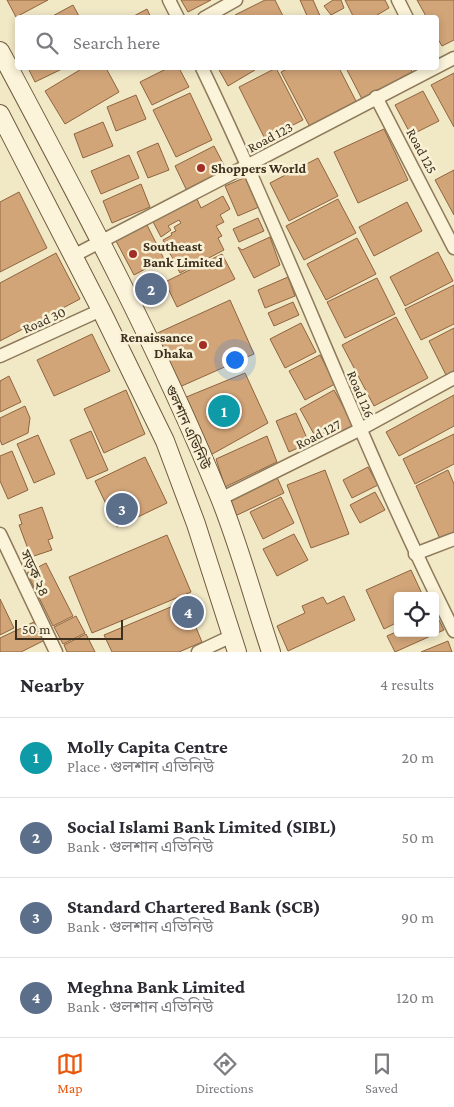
<!DOCTYPE html>
<html lang="en">
<head>
<meta charset="utf-8">
<style>
  :root { --surface:#fff; --page:#f2f2f3; --text:#2b2b33; --muted:#7c7c81; --line:#e1e1e2; --accent:#ea580c }
  body { margin:0; font-family:"Crimson Pro","Noto Sans Bengali",serif; background:var(--page); color:var(--text) }
  .controls { position:absolute; right:15px; bottom:15px; display:grid; overflow:hidden; border-radius:5px; box-shadow:0 2px 8px #0003 }
  .controls button { width:45px; height:45px; display:grid; place-items:center; padding:0; border:0; border-bottom:1px solid var(--line); background:var(--surface); color:var(--text); font:25px sans-serif }
  .scale { position:absolute; left:15px; bottom:12px; width:108px; box-sizing:border-box; padding-left:5px; border:2px solid #3e301e; border-top:0; font-size:14px; line-height:18px; white-space:nowrap; color:#3e301e; -webkit-text-stroke:4px #f8f1d6; paint-order:stroke }
  .you { position:absolute; left:234px; top:359px; width:18px; height:18px; margin:-12px; border:4px solid #fff; border-radius:50%; background:#1a73e8; box-shadow:0 0 0 8px #1a73e833 }
  .badge { display:grid; place-items:center; width:32px; height:32px; border-radius:50%; background:var(--accent); color:#fff; font-size:16px; font-weight:700 }
  .pin { position:absolute; translate:-50% -50%; border:2px solid #fff; box-shadow:0 1px 5px #0006 }
  .list { margin:0; padding:0; list-style:none }
  h2 { display:flex; justify-content:space-between; align-items:center; height:65px; margin:0; padding:0 20px; font-size:21px }
  h2 small { font-size:16px; font-weight:400; color:var(--muted) }
  .list li { display:grid; grid-template-columns:32px 1fr auto; gap:15px; align-items:center; box-sizing:border-box; height:80px; padding:0 20px; border-top:1px solid var(--line) }
  .list b { display:block; font-size:19px; white-space:nowrap }
  .list p { margin:0; font-size:16px; white-space:nowrap; color:var(--muted) }
  .list em { font-size:16px; font-style:normal; color:var(--muted) }
  .icon { flex:none; width:28px; height:28px; fill:none; stroke:currentColor; stroke-width:2; stroke-linecap:round; stroke-linejoin:round }
  .map { position:relative; flex:none; width:454px; height:652px; overflow:hidden }
  .search { position:absolute; background:var(--surface); box-shadow:0 2px 8px #0003; left:15px; right:15px; top:15px; height:55px; display:flex; align-items:center; gap:12px; box-sizing:border-box; padding:0 18px; border-radius:5px; color:var(--muted); font-size:19px }
  .sheet { height:385px; background:var(--surface) }
  nav { display:flex; justify-content:space-around; align-items:center; box-sizing:border-box; height:70px; border-top:1px solid var(--line); background:var(--surface); font-size:14px; color:var(--muted) }
  nav a { display:grid; justify-items:center; gap:2px }
  nav .on { color:var(--accent) }
  .map>svg:first-child { display:block }
  .building { fill:#d2a579; stroke:#8f643e }
  .lines { fill:none; stroke-linecap:round; stroke-linejoin:round }
  .street-casing { stroke:#8e7a5a; stroke-width:15 }
  .secondary-casing { stroke:#705a3d; stroke-width:20 }
  .street { stroke:#fbf4da; stroke-width:12 }
  .secondary { stroke:#fbf4da; stroke-width:18 }
  .poi-dot { fill:#a22d25; stroke:#f8f1d6; stroke-width:2 }
  .labels { text-anchor:middle; dominant-baseline:central; stroke-width:5; stroke-linejoin:round; paint-order:stroke }
  .street-label { font-size:14px; fill:#3e301e; stroke:#f8f1d6 }
  .poi-label { font-size:14px; font-weight:bold; fill:#3e301e; stroke:#f8f1d6; text-anchor:start }
</style>
</head>
<body>
<div class="map">
<svg width="454" height="652" viewBox="0 0 454 652">
  <rect width="100%" height="100%" fill="#f1e8c6"/>
  <g class="building">
    <polygon points="7,0 48,0 16,17"/>
    <polygon points="181,0 211,0 188,12"/>
    <polygon points="265,0 275,0 284,18 236,18 235,15"/>
    <polygon points="300,0 313,0 321,18 308,18"/>
    <polygon points="333,0 341,0 344,8 331,15 324,6"/>
    <polygon points="345,0 385,0 389,8 372,18 354,18"/>
    <polygon points="417,0 454,0 454,40 442,46 436,36 436,18 427,18"/>
    <polygon points="73,5 80,18 49,18"/>
    <polygon points="147,9 151,18 130,18"/>
    <polygon points="28,68 64,68 35,82"/>
    <polygon points="83,68 106,68 119,92 65,124 45,91"/>
    <polygon points="168,68 179,68 189,87 152,105 140,82"/>
    <polygon points="218,68 254,68 255,70 228,86"/>
    <polygon points="276,68 303,120 265,139 239,87"/>
    <polygon points="289,68 339,68 357,103 310,127 281,72"/>
    <polygon points="346,68 410,68 413,73 362,99"/>
    <polygon points="454,73 454,127 431,85"/>
    <polygon points="423,91 439,121 411,135 395,105"/>
    <polygon points="190,93 212,140 176,157 153,110"/>
    <polygon points="136,95 146,119 116,131 107,107"/>
    <polygon points="103,122 113,146 83,158 74,134"/>
    <polygon points="384,129 408,180 358,203 334,152"/>
    <polygon points="158,143 169,170 148,178 137,152"/>
    <polygon points="214,146 227,171 187,191 175,166"/>
    <polygon points="129,155 139,178 101,194 91,171"/>
    <polygon points="318,158 338,196 289,221 270,183"/>
    <polygon points="454,170 454,215 435,180"/>
    <polygon points="246,177 259,207 238,216 225,186"/>
    <polygon points="141,184 150,207 112,223 103,201"/>
    <polygon points="19,192 47,248 0,272 0,202"/>
    <polygon points="223,196 230,209 220,215 224,222 216,226 222,236 218,238 224,250 180,273 163,240 172,235 171,233 176,231 174,227 181,223 179,220 168,226 171,230 161,237 152,220 196,197 201,208"/>
    <polygon points="338,199 356,233 304,260 286,226"/>
    <polygon points="407,202 422,231 374,256 359,227"/>
    <polygon points="258,218 264,231 239,242 233,229"/>
    <polygon points="147,225 164,259 134,275 116,241"/>
    <polygon points="270,237 280,265 254,278 238,247 242,250"/>
    <polygon points="357,238 376,274 326,300 307,264"/>
    <polygon points="438,252 453,281 405,306 390,277"/>
    <polygon points="56,253 80,299 0,341 0,283"/>
    <polygon points="222,254 235,279 177,307 165,282"/>
    <polygon points="288,277 295,296 265,308 258,290"/>
    <polygon points="377,278 395,314 345,338 327,302"/>
    <polygon points="454,285 454,324 421,340 405,309"/>
    <polygon points="230,300 254,354 175,389 151,336"/>
    <polygon points="293,302 299,315 274,326 268,313"/>
    <polygon points="396,317 428,378 374,406 342,345"/>
    <polygon points="301,323 316,352 285,368 270,339"/>
    <polygon points="454,328 454,371 446,375 429,341"/>
    <polygon points="92,334 110,371 54,396 37,360"/>
    <polygon points="320,355 335,384 305,400 289,371"/>
    <polygon points="245,373 268,423 207,457 179,400"/>
    <polygon points="9,376 21,402 0,412 0,381"/>
    <polygon points="126,390 145,434 104,453 84,409"/>
    <polygon points="334,390 354,426 320,445 300,409"/>
    <polygon points="454,395 454,426 399,456 386,432"/>
    <polygon points="25,406 30,418 28,433 2,445 0,440 0,418"/>
    <polygon points="296,413 309,443 289,452 276,421"/>
    <polygon points="91,431 108,470 87,479 70,440"/>
    <polygon points="454,434 454,464 415,484 403,459"/>
    <polygon points="38,435 55,474 34,483 17,444"/>
    <polygon points="267,436 277,462 225,487 216,459"/>
    <polygon points="12,451 28,490 8,499 0,481 0,456"/>
    <polygon points="145,457 167,503 117,527 95,481"/>
    <polygon points="368,467 378,485 352,498 343,480"/>
    <polygon points="325,470 349,534 311,548 287,485"/>
    <polygon points="448,470 454,484 454,532 440,539 416,486"/>
    <polygon points="276,475 284,493 233,517 225,499"/>
    <polygon points="375,492 385,510 360,523 350,505"/>
    <polygon points="281,497 294,523 263,539 250,512"/>
    <polygon points="42,507 53,538 48,540 52,550 31,557 19,525 22,524 19,515"/>
    <polygon points="294,534 308,560 277,576 263,549"/>
    <polygon points="167,535 191,592 92,633 69,577"/>
    <polygon points="46,563 73,616 53,626 27,573"/>
    <polygon points="411,570 423,596 398,596 398,622 384,629 366,590"/>
    <polygon points="344,596 355,620 288,651 277,626 305,613 302,606 323,597 327,604"/>
    <polygon points="0,599 14,628 0,635"/>
    <polygon points="185,601 202,642 179,652 112,652 104,635"/>
    <polygon points="435,612 444,630 395,652 387,636 398,631 398,633 435,633"/>
    <polygon points="76,616 85,633 63,644 54,627"/>
    <polygon points="36,621 45,640 21,652 0,652 0,638"/>
    <polygon points="86,634 95,652 67,652 64,645"/>
    <polygon points="448,641 452,652 421,652"/>
  </g>
  <g class="lines">
    <g class="street-casing">
      <g id="street">
        <polyline points="169,0 178,18"/>
        <polyline points="398,0 407,18"/>
        <polyline points="204,18 236,0"/>
        <path d="M202 68C291 253 361 447 454 631"/>
        <polyline points="376,97 454,248"/>
        <polyline points="73,256 454,58"/>
        <polyline points="0,356 101,310"/>
        <polyline points="220,499 359,430 454,378"/>
        <polyline points="0,534 56,652"/>
        <polyline points="415,554 454,539"/>
        <polyline points="198,652 232,636"/>
      </g>
    </g>
    <g class="secondary-casing">
      <g id="secondary">
        <path d="M0 51C78 197 157 344 220 498 240 548 254 601 271 652"/>
        <polyline points="0,114 101,310 165,441 196,524 237,652"/>
      </g>
    </g>
    <use href="#street" class="street"/>
    <use href="#secondary" class="secondary"/>
  </g>
  <g class="poi-dot">
    <circle cx="201" cy="168" r="5"/>
    <circle cx="133" cy="254" r="5"/>
    <circle cx="203" cy="345" r="5"/>
  </g>
  <g class="labels">
    <g class="street-label">
      <text transform="translate(270 137) rotate(-28)">Road 123</text>
      <text transform="translate(422 151) rotate(62)">Road 125</text>
      <text transform="translate(44 320) rotate(-24)">Road 30</text>
      <text transform="translate(361 394) rotate(67)">Road 126</text>
      <text transform="translate(188 427) rotate(66)">গুলশান এভিনিউ</text>
      <text transform="translate(318 434) rotate(-27)">Road 127</text>
      <text transform="translate(35 573) rotate(65)">সড়ক ২৪</text>
    </g>
    <g class="poi-label">
      <text x="211" y="168">Shoppers World</text>
      <text x="143" y="246">Southeast<tspan x="143" dy="16">Bank Limited</tspan></text>
      <text x="193" y="337" text-anchor="end">Renaissance<tspan x="193" dy="16">Dhaka</tspan></text>
    </g>
  </g>
</svg>
<div class="controls">
<button><svg class="icon" aria-label="locate" viewBox="0 0 24 24"><circle cx="12" cy="12" r="6"/><path d="M12 2v4M12 18v4M2 12h4M18 12h4"/></svg></button>
</div>
<div class="scale">50 m</div>
<div class="you"></div>
<div class="pin badge" style="left:224px;top:411px;background:#0f9aa8">1</div>
<div class="pin badge" style="left:151px;top:289px;background:#5c6f8a">2</div>
<div class="pin badge" style="left:122px;top:509px;background:#5c6f8a">3</div>
<div class="pin badge" style="left:188px;top:612px;background:#5c6f8a">4</div>
<div class="search"><svg class="icon" aria-label="search" viewBox="0 0 24 24"><circle cx="10" cy="10" r="6"/><path d="M15 15l6 6"/></svg>Search here</div>
</div>
<section class="sheet">
<h2>Nearby<small>4 results</small></h2>
<ul class="list">
<li><span class="badge" style="background:#0f9aa8">1</span><div><b>Molly Capita Centre</b><p>Place · গুলশান এভিনিউ</p></div><em>20 m</em></li>
<li><span class="badge" style="background:#5c6f8a">2</span><div><b>Social Islami Bank Limited (SIBL)</b><p>Bank · গুলশান এভিনিউ</p></div><em>50 m</em></li>
<li><span class="badge" style="background:#5c6f8a">3</span><div><b>Standard Chartered Bank (SCB)</b><p>Bank · গুলশান এভিনিউ</p></div><em>90 m</em></li>
<li><span class="badge" style="background:#5c6f8a">4</span><div><b>Meghna Bank Limited</b><p>Bank · গুলশান এভিনিউ</p></div><em>120 m</em></li>
</ul>
</section>
<nav>
<a class="on"><svg class="icon" aria-label="map" viewBox="0 0 24 24"><path d="M3 6l6-2 6 2 6-2v14l-6 2-6-2-6 2zM9 4v14M15 6v14"/></svg>Map</a>
<a><svg class="icon" aria-label="directions" viewBox="0 0 24 24"><path d="M12 3l9 9-9 9-9-9zM9 14v-3h6M13 9l2 2-2 2"/></svg>Directions</a>
<a><svg class="icon" aria-label="saved" viewBox="0 0 24 24"><path d="M7 4h10v16l-5-4-5 4z"/></svg>Saved</a>
</nav>
</body>
</html>
